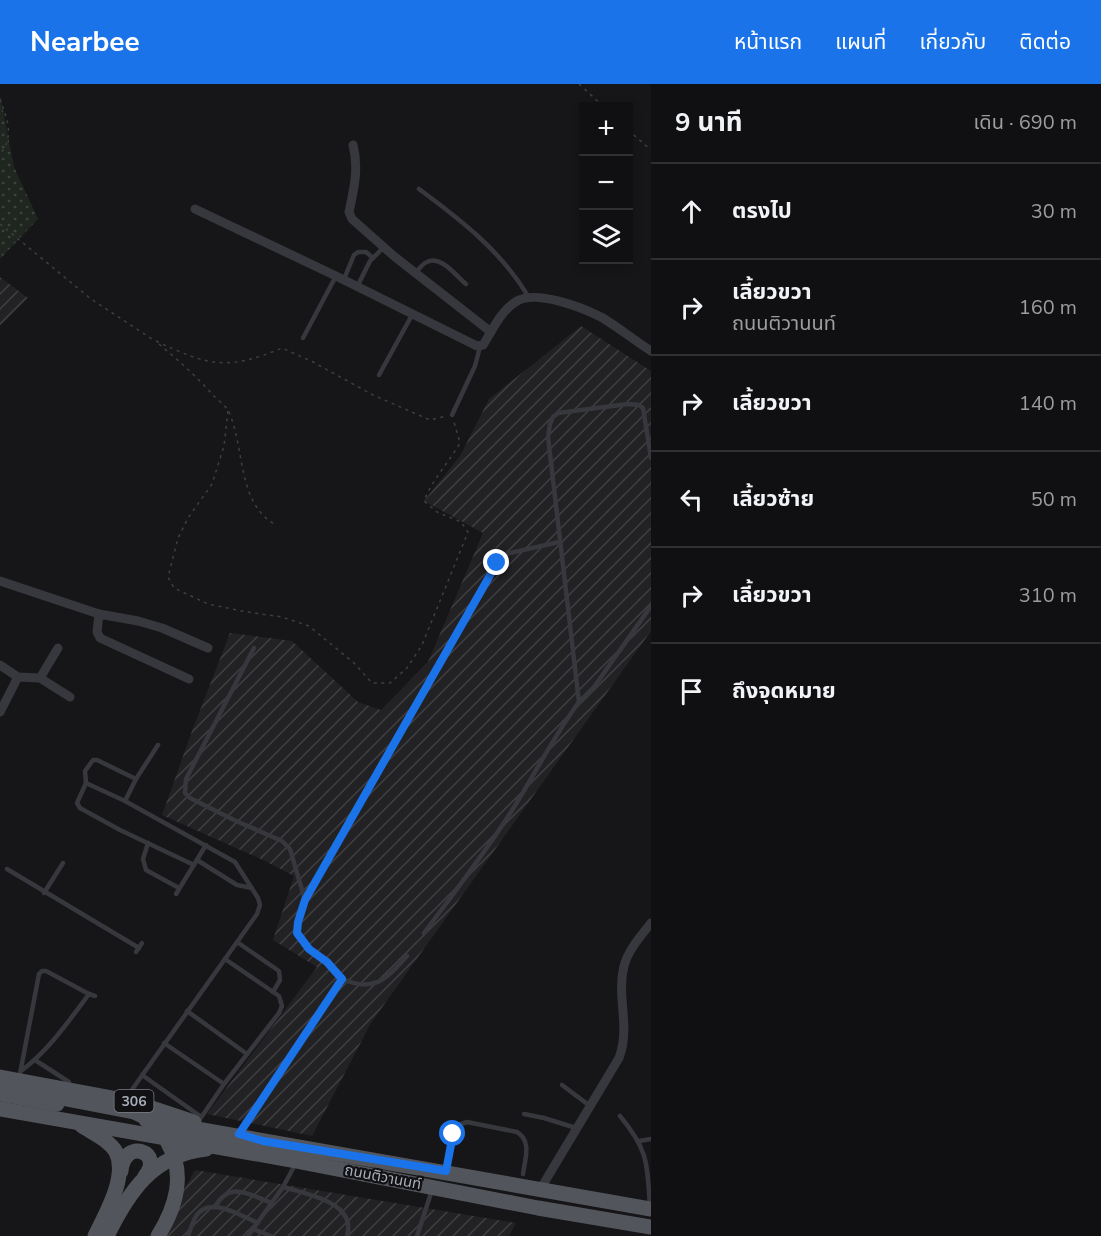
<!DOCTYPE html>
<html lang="th">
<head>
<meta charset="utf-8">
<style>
  :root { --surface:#101012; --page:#19191b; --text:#f1f3f6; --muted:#9c9d9f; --line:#303032; --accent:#1a73e8 }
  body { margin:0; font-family:"Nunito Sans","Noto Sans Thai",sans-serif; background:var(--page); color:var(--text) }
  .controls { position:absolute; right:18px; top:18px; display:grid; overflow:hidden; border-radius:0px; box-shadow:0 3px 9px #0003 }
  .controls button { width:54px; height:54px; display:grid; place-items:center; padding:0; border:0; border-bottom:2px solid var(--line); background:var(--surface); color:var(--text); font:30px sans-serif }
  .stop { position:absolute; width:18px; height:18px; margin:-14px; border:4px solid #1a73e8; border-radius:50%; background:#fff }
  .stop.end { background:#1a73e8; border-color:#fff; box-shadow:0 2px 6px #0008 }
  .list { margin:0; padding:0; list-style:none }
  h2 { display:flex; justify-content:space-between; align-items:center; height:78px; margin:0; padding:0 24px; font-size:26px }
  h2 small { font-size:20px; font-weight:400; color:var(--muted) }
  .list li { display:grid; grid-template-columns:39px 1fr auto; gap:18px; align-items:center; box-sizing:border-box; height:96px; padding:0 24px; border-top:2px solid var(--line) }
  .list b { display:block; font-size:22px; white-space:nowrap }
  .list p { margin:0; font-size:20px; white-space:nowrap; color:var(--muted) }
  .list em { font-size:20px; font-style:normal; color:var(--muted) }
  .icon { flex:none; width:33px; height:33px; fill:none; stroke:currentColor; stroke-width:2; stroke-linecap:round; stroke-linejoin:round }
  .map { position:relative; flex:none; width:651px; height:1152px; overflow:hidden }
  header { display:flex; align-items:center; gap:36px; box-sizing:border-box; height:84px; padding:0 30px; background:var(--accent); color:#fff }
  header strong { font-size:28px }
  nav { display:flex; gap:33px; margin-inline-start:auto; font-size:21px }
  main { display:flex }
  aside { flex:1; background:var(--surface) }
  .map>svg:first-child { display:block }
  .industrial { fill:url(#industrial-furrows) }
  .grass { fill:url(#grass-dots) }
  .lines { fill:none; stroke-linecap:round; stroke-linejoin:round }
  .path { stroke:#3d3f44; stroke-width:1.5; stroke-dasharray:3 4.5; stroke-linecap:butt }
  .lane { stroke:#37383d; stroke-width:4.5 }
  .street { stroke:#37383d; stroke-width:9 }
  .primary { stroke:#53555c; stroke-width:15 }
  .primary-bridge { stroke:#53555c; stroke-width:15 }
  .route { stroke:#1a73e8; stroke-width:8 }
  .labels { text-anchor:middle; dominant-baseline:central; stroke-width:4.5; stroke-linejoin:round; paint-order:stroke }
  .shield { fill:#111113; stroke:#7b7e86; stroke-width:1.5 }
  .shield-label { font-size:14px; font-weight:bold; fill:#a8adb8 }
  .street-label { font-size:15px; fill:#a8adb8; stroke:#111113 }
</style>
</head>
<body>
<header>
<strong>Nearbee</strong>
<nav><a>หน้าแรก</a><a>แผนที่</a><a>เกี่ยวกับ</a><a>ติดต่อ</a></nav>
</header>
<main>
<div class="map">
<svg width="651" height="1152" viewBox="0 0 651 1152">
  <defs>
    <pattern id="industrial-furrows" width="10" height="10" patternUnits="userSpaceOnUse" patternTransform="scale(1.5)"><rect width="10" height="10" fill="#222225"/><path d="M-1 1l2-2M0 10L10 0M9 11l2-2" fill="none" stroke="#3f3f43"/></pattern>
    <pattern id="grass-dots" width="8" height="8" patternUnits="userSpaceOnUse" patternTransform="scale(1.5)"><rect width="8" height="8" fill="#1e261f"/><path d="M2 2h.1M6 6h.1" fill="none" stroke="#3c433d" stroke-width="1.8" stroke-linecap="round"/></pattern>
  </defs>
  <rect width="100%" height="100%" fill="#161618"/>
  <g class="industrial">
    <polygon points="0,193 28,214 0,242"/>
    <polygon points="581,242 651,287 651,547 371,939 312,1052 207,1030 317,883 273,856 294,792 263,776 162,731 192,647 230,549 292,557 358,618 381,626 428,578 483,449 424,417 460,372 489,315"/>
    <polygon points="195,1086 516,1139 509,1152 158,1152"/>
  </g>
  <polygon class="grass" points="0,11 14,83 38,135 0,175"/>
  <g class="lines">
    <g class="path">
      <polyline points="579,0 603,22"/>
      <path d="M0 15C7 35 15 53 0 70"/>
      <polyline points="628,46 651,66"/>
      <polyline points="0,140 91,215 155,257"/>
      <path d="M156 257C209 282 227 287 282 264L313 278 373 311 430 336 446 332"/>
      <path d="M159 260C178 276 196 292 213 311 218 316 226 322 229 328 245 364 237 420 276 441"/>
      <path d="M228 327 224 362 212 400 188 434 178 454 168 493 174 504 208 520 247 528 282 533 309 542 354 579 372 599H390L407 584 422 561 468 448 461 438 437 428 424 417C432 396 449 378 460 359L454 338"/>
    </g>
    <g class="lane">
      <path d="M419 105C461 136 501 167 528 212"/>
      <path d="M415 189C418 186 422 181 425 179 440 169 456 192 466 200"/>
      <polyline points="344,195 354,171 358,168 366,168 373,174"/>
      <polyline points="357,203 370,177 384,163"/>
      <polyline points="303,254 336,192"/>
      <polyline points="379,291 412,231"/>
      <polyline points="452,331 475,282 480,263"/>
      <polyline points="254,564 186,695 185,709 190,714 234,736 282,757 290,765 305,816"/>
      <polyline points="579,618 594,603 651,522"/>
      <polyline points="86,699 77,719 80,724 120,746 194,781"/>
      <polyline points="125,717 86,699 85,687 93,676 97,676 136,695"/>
      <polyline points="148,759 143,775 146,786 179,804"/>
      <polyline points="197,776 237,801 252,804"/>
      <polyline points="7,785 139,864"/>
      <polyline points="44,809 63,779"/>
      <polyline points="176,810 206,761"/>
      <path d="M424 849C454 809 484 770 511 728 534 692 553 653 579 618L548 353 550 340 553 333 558 329 628 320 639 321 643 324 651 374"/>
      <polyline points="237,858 279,887 280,896 273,908"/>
      <polyline points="136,868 142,859"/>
      <polyline points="342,895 327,878 309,865 297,849 298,838 305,816 497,479 506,470 559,458"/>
      <polyline points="187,927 247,970"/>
      <polyline points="164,959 224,1000"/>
      <polyline points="35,976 69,998"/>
      <path d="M21 987C49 966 68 938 89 910"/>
      <polyline points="142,991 200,1032"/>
      <polyline points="19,995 39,890 42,887 46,887 89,910 95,912"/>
      <polyline points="562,1001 590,1022"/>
      <polyline points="126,1014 257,830 260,821 258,814 235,778 125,717 136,695 158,661"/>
      <polyline points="524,1030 544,1034 576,1044"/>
      <path d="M620 1032C649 1067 647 1080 650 1123"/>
      <polyline points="198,1038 224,1000 279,929 282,922 279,912 225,875"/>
      <path d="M240 1048 342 895C375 909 386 895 407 872"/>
      <polyline points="639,1057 651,1055"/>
      <path d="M446 1087 455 1042 467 1038 517 1048C532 1057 525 1075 523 1090"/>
      <path d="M283 1103C306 1110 357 1118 347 1152"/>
      <path d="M215 1123C230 1096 249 1111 272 1119"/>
      <polyline points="253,1145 271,1152"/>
      <path d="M188 1152C190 1146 192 1140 195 1134 208 1110 241 1132 258 1139"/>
      <polyline points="248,1152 283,1103 296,1079"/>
      <polyline points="417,1152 432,1106"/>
    </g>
    <g class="street">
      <path d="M353 61C359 84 354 105 349 128L352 135 395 173 491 248"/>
      <path d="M195 125 336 192 477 262 483 261C492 247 501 226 517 217 537 206 581 223 601 233 618 243 634 256 651 267"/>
      <polyline points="0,497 99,530 138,537 162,544 208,564"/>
      <polyline points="99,530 97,548 100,554 189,595"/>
      <polyline points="0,581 18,593 40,594 58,564"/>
      <polyline points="40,594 70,613"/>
      <polyline points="0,628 18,593"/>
      <path d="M541 1104 619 974C631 942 616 913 624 882 628 866 641 852 651 839"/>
    </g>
    <g class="primary">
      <polyline points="0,993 134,1018 194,1038"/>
      <polyline points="0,1010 57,1020"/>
      <polyline points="0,1025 297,1077 538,1124 651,1143"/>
      <polyline points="146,1036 651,1125"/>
      <path d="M82 1042C93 1049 109 1056 116 1068 128 1092 106 1129 95 1152"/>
      <path d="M121 1087C124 1053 165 1068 145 1092"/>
      <path d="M107 1152C129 1107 153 1071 206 1065"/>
    </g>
    <path class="primary-bridge" d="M0 1002 134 1028C140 1031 146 1033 151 1037 158 1042 164 1051 168 1059 186 1091 176 1123 158 1152"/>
  </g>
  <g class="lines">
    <polyline class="route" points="453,1050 446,1087 263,1057 239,1050 342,895 327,878 309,865 297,849 298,838 305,816 497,479"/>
  </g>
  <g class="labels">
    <rect class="shield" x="114.5" y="1006" width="39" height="22" rx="4.5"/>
    <g class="shield-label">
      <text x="134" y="1017">306</text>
    </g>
    <g class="street-label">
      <text transform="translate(383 1093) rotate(11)">ถนนติวานนท์</text>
    </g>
  </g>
</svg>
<div class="controls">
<button>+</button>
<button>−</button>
<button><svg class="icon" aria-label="layers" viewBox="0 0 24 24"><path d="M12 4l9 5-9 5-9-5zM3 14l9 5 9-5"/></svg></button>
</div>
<div class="stop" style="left:453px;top:1050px"></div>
<div class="stop end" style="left:497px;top:479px"></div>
</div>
<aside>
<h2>9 นาที<small>เดิน · 690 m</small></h2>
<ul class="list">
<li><svg class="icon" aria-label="ahead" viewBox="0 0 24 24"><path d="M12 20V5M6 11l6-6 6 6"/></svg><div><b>ตรงไป</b></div><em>30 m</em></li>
<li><svg class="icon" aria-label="right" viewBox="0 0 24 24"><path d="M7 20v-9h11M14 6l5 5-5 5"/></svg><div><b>เลี้ยวขวา</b><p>ถนนติวานนท์</p></div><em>160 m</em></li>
<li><svg class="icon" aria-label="right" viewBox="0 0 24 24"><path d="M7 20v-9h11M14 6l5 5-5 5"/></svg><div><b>เลี้ยวขวา</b></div><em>140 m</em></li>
<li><svg class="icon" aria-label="left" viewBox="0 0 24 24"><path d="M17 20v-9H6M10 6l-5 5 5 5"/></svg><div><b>เลี้ยวซ้าย</b></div><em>50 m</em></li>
<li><svg class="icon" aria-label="right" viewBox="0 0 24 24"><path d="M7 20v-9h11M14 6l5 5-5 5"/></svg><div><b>เลี้ยวขวา</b></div><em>310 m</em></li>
<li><svg class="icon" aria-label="arrive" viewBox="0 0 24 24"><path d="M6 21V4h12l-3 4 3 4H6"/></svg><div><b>ถึงจุดหมาย</b></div></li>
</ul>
</aside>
</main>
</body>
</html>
